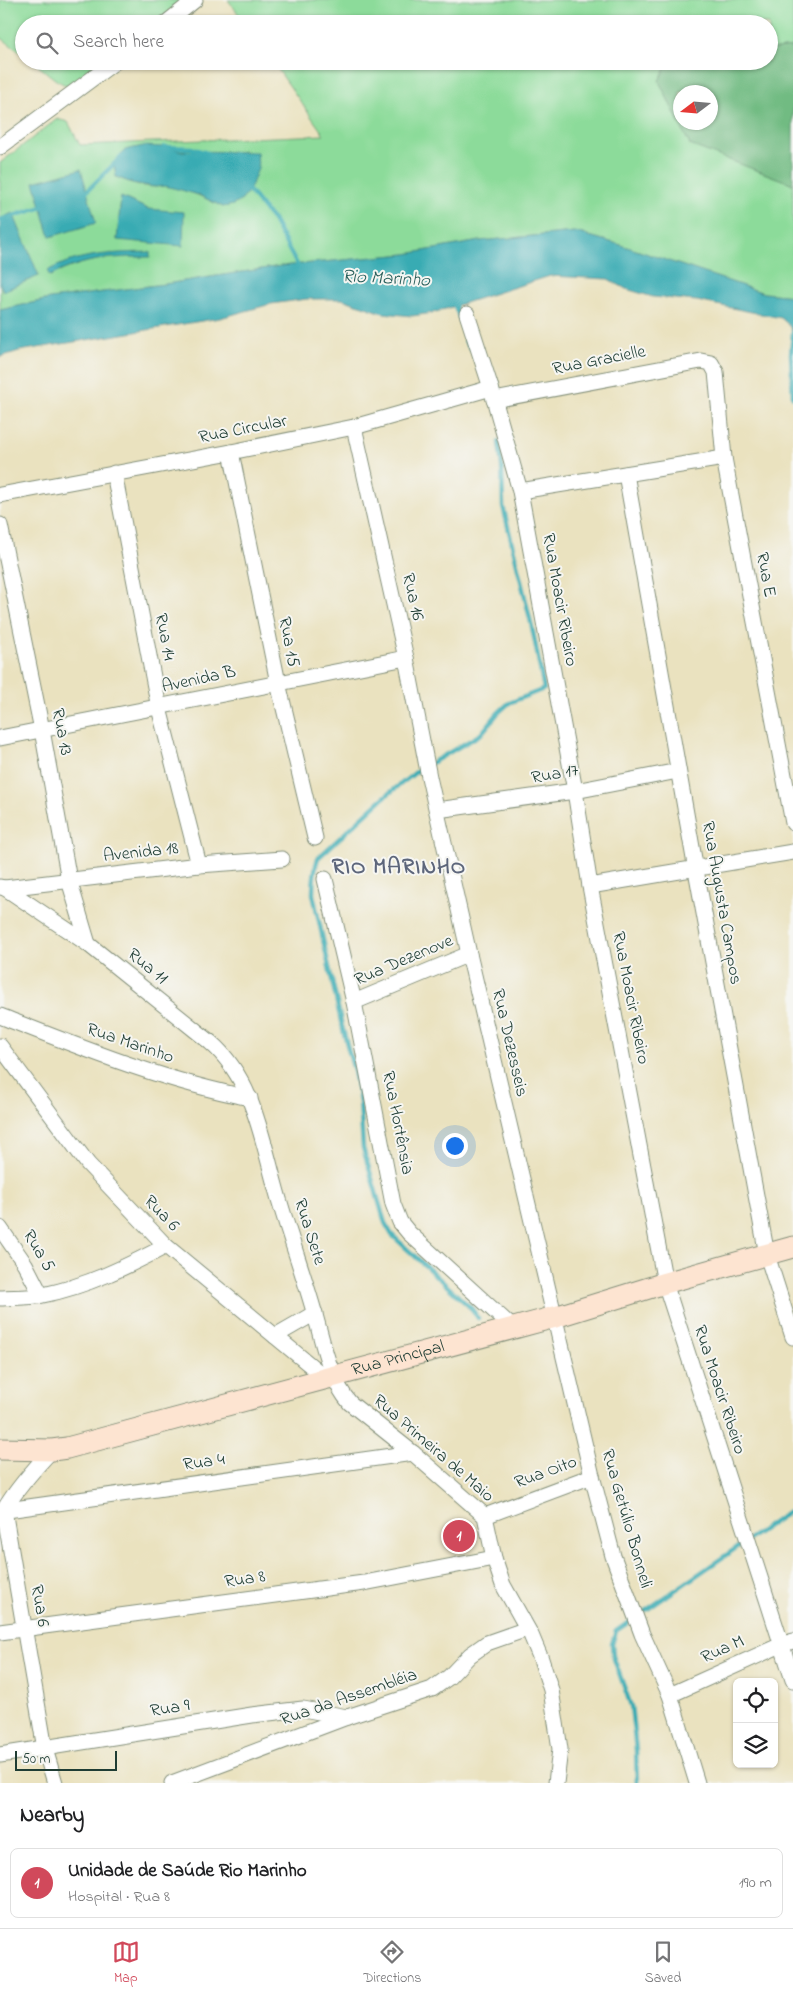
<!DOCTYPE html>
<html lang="en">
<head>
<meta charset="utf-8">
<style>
  :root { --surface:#fff; --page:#f2f2f2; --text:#202124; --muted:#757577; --line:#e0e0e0; --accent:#d1495b }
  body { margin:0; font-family:"Indie Flower",sans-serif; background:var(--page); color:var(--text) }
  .controls { position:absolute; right:15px; bottom:15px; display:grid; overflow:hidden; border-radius:8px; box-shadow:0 1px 4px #0004 }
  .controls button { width:45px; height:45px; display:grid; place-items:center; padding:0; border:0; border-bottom:1px solid var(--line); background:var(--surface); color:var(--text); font:25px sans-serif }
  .compass { position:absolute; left:673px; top:85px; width:45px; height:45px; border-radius:50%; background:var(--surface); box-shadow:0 1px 4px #0004; rotate:254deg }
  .scale { position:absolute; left:15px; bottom:12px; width:102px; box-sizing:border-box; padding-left:5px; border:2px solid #1f3d34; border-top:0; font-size:14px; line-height:18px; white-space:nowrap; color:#1f3d34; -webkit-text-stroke:4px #f6f6f2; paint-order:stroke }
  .you { position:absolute; left:454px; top:1145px; width:18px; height:18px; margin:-12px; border:4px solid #fff; border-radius:50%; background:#1a73e8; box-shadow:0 0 0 8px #1a73e833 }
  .badge { display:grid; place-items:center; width:32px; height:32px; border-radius:50%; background:var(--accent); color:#fff; font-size:16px; font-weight:700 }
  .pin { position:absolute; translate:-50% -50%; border:2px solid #fff; box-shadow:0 1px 5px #0006 }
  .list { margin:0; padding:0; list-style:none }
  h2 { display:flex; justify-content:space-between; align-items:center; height:65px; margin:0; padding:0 20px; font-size:21px }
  h2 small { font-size:16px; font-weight:400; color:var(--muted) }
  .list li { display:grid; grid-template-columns:32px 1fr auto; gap:15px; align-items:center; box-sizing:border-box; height:70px; margin:0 10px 10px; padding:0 10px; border:1px solid var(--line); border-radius:8px }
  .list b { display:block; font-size:19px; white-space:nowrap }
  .list p { margin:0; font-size:16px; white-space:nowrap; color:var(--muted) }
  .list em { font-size:16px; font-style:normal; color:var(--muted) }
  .icon { flex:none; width:28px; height:28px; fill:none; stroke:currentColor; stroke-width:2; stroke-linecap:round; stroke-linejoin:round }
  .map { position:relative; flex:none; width:793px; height:1783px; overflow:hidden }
  .search { position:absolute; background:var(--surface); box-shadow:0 1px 4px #0004; left:15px; right:15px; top:15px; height:55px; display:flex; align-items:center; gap:12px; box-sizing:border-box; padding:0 18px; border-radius:28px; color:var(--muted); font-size:19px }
  .sheet { height:145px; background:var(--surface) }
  nav { display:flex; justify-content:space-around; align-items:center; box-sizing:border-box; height:70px; border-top:1px solid var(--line); background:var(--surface); font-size:14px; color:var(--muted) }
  nav a { display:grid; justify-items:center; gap:2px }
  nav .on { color:var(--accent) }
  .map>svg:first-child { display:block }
  .green { fill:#8cdb9a; stroke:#568c67; fill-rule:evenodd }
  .forest { fill:#71bb82; stroke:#487c5b; fill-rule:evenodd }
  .water { fill:#39abb3; stroke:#2c7474 }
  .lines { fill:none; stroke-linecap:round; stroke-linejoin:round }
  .stream { stroke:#39abb3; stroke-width:4.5 }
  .minor-casing { stroke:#84907a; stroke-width:17 }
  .secondary-casing { stroke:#84907a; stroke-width:23 }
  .minor { stroke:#fff; stroke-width:15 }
  .secondary { stroke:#fde4d1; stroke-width:21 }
  .labels { text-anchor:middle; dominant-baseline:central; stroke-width:4; stroke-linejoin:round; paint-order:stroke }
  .street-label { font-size:18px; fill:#1f3d34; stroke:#f6f6f2 }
  .water-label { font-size:19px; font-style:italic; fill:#275e5a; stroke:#f6f6f2 }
  .district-label { font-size:22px; font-weight:bold; letter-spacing:1px; fill:#5d667b; stroke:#f6f6f2 }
</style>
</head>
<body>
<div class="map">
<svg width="793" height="1783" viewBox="0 0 793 1783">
  <rect width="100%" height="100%" fill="#f6f6f2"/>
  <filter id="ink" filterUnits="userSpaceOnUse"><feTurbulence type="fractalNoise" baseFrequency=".02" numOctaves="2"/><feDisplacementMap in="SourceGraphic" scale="10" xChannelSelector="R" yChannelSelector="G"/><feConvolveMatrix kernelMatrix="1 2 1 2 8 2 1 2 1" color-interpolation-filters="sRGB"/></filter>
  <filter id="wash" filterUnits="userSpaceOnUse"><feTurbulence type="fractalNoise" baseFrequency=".0096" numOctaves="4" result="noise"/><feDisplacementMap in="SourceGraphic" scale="20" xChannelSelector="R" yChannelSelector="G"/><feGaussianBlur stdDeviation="1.12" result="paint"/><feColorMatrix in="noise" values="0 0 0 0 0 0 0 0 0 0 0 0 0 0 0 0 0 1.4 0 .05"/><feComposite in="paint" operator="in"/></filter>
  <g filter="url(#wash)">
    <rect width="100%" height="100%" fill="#eae2bf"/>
    <g class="green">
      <polygon points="0,0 196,0 166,24 24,24 24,55 0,37"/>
      <polygon points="228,0 793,0 793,47 769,50 769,24 246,24"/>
      <polygon points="32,61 118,61 78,92 56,80"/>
      <path d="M272 61H669L659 81 690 145 793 184V296L764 293 621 245 575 232 480 241 406 254 281 266 172 283 50 299 0 310V284L3 291 12 213 0 219V163L57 119 68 122 80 145 324 135ZM166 147C191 154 220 154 246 151L223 207C205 198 187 189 167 186 163 185 159 187 155 187 142 187 129 182 117 177ZM121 197 148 209 117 240ZM112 253V257C90 260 70 266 50 276L48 271Z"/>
    </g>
    <path class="forest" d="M793 47V184L690 145 659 81 669 61H769V50ZM680 92H710V122H680Z"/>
    <g class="water">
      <polygon points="143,146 166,147 182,151 257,152 258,168 251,187 242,200 233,205 223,207 199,195 181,190 165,186 155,187 132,183 116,177 114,164 125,150"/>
      <polygon points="81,169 96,223 50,237 34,182"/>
      <polygon points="121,197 148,209 184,212 183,246 117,240"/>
      <polygon points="13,213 39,276 3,291 0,284 0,219"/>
      <polygon points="575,232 621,245 764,293 793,296 793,334 789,325 781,318 697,301 653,297 626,289 608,279 550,276 433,313 412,316 383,313 342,299 307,299 271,304 220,318 19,351 0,357 0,310 50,299 172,283 281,266 406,254 480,241"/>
      <path d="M150 252V257C111 257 86 258 50 276L47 271C80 253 113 253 150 252Z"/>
    </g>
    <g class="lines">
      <g class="stream">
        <polyline points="164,147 191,148 210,154"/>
        <polyline points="246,187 273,220 299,268"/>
        <polyline points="84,194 121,157"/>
        <polyline points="0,220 46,206"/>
        <polyline points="453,301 464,329 466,342 473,350"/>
        <polyline points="793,332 791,354 793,397"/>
        <path d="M478 1318 472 1309 392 1235 385 1223 363 1148 360 1102 354 1071 342 1026 313 894C313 881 314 870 318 858L382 799 416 772 481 734 498 713 509 703 544 689 532 627 503 506 502 466 499 442"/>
        <polyline points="637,1783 636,1750 631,1706 613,1656 612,1644 616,1631 793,1509"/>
      </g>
    </g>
  </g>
  <g filter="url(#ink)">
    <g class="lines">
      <g class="minor-casing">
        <g id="minor">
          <polyline points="165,24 195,0"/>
          <polyline points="0,147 116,61"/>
          <polyline points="467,314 491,388 520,491 575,791 590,886 665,1283 793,1680"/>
          <polyline points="494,400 701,361 711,363 716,372 724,458 793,823"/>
          <polyline points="354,427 406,658 429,777 469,954 592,1476 613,1556 642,1634 670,1695 697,1783"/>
          <polyline points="231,452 278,683 315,838"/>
          <polyline points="114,473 159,708 199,865"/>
          <polyline points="626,474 696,870 767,1255 793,1337"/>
          <polyline points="520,491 724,458"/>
          <polyline points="0,495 231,452 354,427 491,388"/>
          <polyline points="0,525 42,730 69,880 88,944"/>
          <polyline points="0,738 406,658"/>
          <polyline points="437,810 575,791 678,771"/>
          <polyline points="325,879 354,1002 393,1204 400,1222 409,1233 513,1328"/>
          <polyline points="590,886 793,852"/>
          <path d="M0 887 5 888 88 944 210 1042C257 1082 263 1149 281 1206 292 1243 305 1279 315 1315 324 1346 329 1378 350 1403L413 1453 485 1516 494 1558 503 1585 531 1635 541 1659 551 1690 560 1749 556 1783"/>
          <polyline points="5,888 199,865 282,859"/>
          <polyline points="354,1002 469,954"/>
          <path d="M0 1016C82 1048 163 1081 250 1098"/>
          <polyline points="0,1046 88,1164 166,1246 327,1379"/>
          <polyline points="0,1228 25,1264 41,1295"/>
          <path d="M0 1298C14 1297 29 1298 43 1295 87 1286 126 1267 166 1246"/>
          <polyline points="275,1336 315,1313"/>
          <path d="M52 1450C34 1469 17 1488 4 1510L45 1749 55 1783"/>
          <polyline points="0,1511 413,1453"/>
          <polyline points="485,1516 592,1476"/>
          <polyline points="0,1632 364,1583 494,1558"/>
          <polyline points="670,1695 781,1645 793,1641"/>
          <polyline points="0,1755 252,1715 303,1709 347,1717"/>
          <polyline points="172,1783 347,1717 432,1689 449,1677 470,1655 487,1643 527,1629"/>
        </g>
      </g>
      <g class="secondary-casing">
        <g id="secondary">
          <path id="s1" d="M0 1449 52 1450 67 1448 555 1317 665 1283 793 1247"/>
        </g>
      </g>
      <use href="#minor" class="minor"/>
      <use href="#secondary" class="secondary"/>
    </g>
  </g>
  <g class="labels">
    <g class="street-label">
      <text transform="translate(599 361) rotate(-11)">Rua Gracielle</text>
      <text transform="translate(243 430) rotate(-11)">Rua Circular</text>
      <text transform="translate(765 575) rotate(79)">Rua E</text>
      <text transform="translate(412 597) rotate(77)">Rua 16</text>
      <text transform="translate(559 600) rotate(80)">Rua Moacir Ribeiro</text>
      <text transform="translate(164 637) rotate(79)">Rua 14</text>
      <text transform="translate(288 642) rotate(79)">Rua 15</text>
      <text transform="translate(199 680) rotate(-12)">Avenida B</text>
      <text transform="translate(61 732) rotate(79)">Rua 13</text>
      <text transform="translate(555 775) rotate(-10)">Rua 17</text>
      <text transform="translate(141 853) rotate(-6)">Avenida 18</text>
      <text transform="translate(721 903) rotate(80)">Rua Augusta Campos</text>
      <text transform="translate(404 961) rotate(-23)">Rua Dezenove</text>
      <text transform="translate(147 967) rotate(39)">Rua 11</text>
      <text transform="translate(630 998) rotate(79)">Rua Moacir Ribeiro</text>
      <text transform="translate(509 1043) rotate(77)">Rua Dezesseis</text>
      <text transform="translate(130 1044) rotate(19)">Rua Marinho</text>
      <text transform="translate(397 1123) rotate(79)">Rua Hortênsia</text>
      <text transform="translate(161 1214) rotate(46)">Rua 6</text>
      <text transform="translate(309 1232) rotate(72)">Rua Sete</text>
      <text transform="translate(38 1251) rotate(59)">Rua 5</text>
      <text stroke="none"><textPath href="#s1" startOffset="410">Rua Principal</textPath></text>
      <text transform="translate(719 1390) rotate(72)">Rua Moacir Ribeiro</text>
      <text transform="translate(433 1449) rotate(41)">Rua Primeira de Maio</text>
      <text transform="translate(204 1463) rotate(-8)">Rua 4</text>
      <text transform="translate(546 1473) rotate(-20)">Rua Oito</text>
      <text transform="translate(626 1519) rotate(74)">Rua Getúlio Bonneli</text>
      <text transform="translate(245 1580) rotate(-8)">Rua 8</text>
      <text transform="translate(39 1606) rotate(80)">Rua 6</text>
      <text transform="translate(723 1650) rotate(-24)">Rua M</text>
      <text transform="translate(349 1698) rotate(-19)">Rua da Assembléia</text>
      <text transform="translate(170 1709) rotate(-9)">Rua 9</text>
    </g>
    <g class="water-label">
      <text transform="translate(386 279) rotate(3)">Rio Marinho</text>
    </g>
    <g class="district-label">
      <text x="399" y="868">RIO MARINHO</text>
    </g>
  </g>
</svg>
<div class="controls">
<button><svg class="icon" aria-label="locate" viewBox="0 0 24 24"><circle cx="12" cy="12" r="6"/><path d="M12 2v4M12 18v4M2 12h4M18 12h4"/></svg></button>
<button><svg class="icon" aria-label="layers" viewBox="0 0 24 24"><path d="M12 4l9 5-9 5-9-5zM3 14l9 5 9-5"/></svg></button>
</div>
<svg class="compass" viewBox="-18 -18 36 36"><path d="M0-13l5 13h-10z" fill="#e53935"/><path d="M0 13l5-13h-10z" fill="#757577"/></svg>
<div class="scale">50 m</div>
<div class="you"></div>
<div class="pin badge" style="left:459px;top:1536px">1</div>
<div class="search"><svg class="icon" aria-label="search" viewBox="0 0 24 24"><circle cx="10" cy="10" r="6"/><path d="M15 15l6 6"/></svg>Search here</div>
</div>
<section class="sheet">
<h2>Nearby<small></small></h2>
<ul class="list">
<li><span class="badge">1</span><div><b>Unidade de Saúde Rio Marinho</b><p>Hospital · Rua 8</p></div><em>190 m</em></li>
</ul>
</section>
<nav>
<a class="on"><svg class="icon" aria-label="map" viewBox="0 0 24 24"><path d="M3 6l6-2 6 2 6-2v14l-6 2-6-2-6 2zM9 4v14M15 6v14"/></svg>Map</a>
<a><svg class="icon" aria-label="directions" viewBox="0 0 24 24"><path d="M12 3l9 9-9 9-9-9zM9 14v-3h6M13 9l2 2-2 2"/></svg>Directions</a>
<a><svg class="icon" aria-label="saved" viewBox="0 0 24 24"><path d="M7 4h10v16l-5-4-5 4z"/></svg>Saved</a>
</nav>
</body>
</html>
